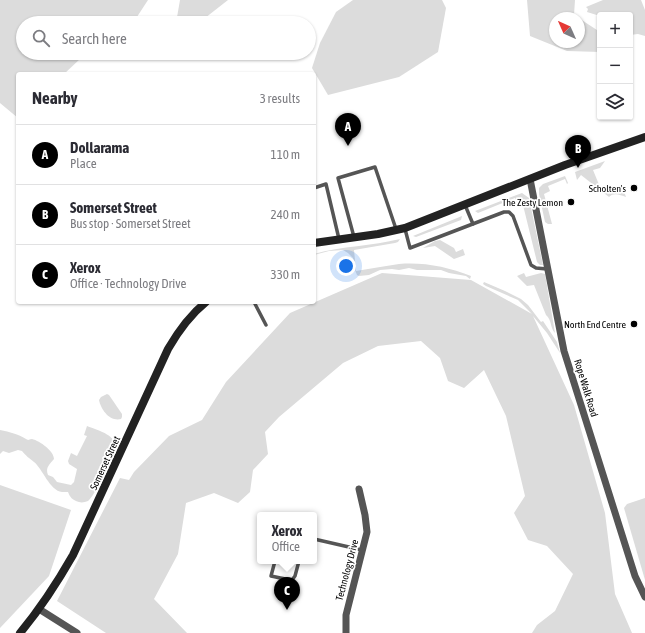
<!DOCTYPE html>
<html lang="en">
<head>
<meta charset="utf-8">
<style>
  :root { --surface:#fff; --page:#f2f2f3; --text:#2b2b33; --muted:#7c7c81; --line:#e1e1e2; --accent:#000 }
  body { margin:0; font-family:"Asap Condensed",sans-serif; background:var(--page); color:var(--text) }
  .controls { position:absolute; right:12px; top:12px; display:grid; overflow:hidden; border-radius:4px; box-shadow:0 1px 3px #0004 }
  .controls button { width:36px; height:36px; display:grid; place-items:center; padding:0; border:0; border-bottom:1px solid var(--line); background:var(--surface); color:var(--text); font:20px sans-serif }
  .compass { position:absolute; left:549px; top:12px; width:36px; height:36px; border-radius:50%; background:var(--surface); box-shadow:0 1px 3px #0004; rotate:315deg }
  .you { position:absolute; left:346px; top:266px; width:14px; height:14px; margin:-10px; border:3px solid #fff; border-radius:50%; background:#1a73e8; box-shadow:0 0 0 6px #1a73e833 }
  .badge { display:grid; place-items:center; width:26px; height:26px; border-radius:50%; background:var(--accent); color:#fff; font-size:13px; font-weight:700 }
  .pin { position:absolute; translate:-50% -33px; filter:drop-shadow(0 1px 2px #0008) }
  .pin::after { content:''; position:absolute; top:21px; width:14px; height:12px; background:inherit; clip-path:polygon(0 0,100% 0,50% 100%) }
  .popup { position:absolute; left:257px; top:512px; width:60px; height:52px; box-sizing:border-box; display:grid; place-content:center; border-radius:4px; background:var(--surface); filter:drop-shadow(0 1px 3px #0005); font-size:13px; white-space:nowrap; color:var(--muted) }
  .popup b { font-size:15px; color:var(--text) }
  .popup::after { content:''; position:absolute; left:50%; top:100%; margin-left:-8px; border:8px solid transparent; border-top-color:var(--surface) }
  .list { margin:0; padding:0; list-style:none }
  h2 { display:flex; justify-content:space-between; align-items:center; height:52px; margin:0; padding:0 16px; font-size:17px }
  h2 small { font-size:13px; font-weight:400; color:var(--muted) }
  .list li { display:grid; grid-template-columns:26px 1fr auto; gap:12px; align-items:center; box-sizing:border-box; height:60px; padding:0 16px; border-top:1px solid var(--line) }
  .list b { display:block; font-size:15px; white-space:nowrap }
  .list p { margin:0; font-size:13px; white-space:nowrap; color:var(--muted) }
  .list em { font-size:13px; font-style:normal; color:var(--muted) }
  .icon { flex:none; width:22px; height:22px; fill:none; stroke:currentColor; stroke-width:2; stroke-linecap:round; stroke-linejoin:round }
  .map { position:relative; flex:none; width:645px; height:633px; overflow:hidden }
  .search { position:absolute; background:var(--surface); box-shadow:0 1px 3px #0004; left:16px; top:16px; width:300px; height:44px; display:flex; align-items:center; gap:10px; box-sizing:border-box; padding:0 14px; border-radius:22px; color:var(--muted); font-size:15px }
  .panel { position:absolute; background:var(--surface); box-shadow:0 1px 3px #0004; left:16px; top:72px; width:300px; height:232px; border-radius:4px }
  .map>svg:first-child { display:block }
  .green { fill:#dcdcdc; fill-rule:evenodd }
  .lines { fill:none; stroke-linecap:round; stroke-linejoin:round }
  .service { stroke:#555; stroke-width:3.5 }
  .minor { stroke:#555; stroke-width:7 }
  .secondary { stroke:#222; stroke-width:8 }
  .poi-dot { fill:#000; stroke:#fff; stroke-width:1.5 }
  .labels { text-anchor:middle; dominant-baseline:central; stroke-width:3.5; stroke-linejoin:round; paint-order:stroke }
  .poi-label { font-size:10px; fill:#000; stroke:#fff; text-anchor:end }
  .street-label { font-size:10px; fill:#000; stroke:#fff }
</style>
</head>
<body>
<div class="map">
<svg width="645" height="633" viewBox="0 0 645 633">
  <rect width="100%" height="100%" fill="#fff"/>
  <g class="green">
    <polygon points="0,0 148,0 133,23 23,23 23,53 90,53 81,58 64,74 18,74 18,118 0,103"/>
    <polygon points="180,0 228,0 205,18 204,23 176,23"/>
    <polygon points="353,0 442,0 446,8 438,52 399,77 328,95 312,68 320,43 336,12"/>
    <path d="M527 0H575L574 15 600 32V52L567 51 530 36ZM555 18H579V42H555Z"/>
    <polygon points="603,0 641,0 645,10 645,36 638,34 630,35 630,15 600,16 587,12 588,9 586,7"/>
    <path d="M605 161 600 168 593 170 600 187 606 185 609 188 622 185 626 197C620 195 614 192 609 197L581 175 577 180 575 172Z"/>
    <polygon points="565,176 568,183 567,184 565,179 548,186 550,191 544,194 552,224 548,224 545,222 539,194 539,188 543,184"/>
    <polygon points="522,193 529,198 543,265 540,265 537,262 522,201 517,202 515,198 478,213 475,211"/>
    <polygon points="462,216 461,220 416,237 413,236"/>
    <path d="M400 239 398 242 395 243 354 250 356 271C370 269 384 266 399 264 424 262 448 267 471 276L470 279 466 276 449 273 441 270H417L409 268 399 270 392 269 380 270 369 275 359 276 357 275 355 270 353 258 348 253 343 250 329 251 314 255V254C342 246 372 246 400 239Z"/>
    <polygon points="440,240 454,248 456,252 463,249 465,255 454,259 435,246 423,248 435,241"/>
    <polygon points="382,273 471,280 532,314 518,300 486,286 483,284 484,282 505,291 521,299 528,305 541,322 543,321 557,342 560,353 547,333 533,316 574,405 605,513 615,594 632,633 532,633 537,625 555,611 573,574 547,546 528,540 514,513 525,496 506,416 484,370 464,388 448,381 440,358 421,341 378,346 343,363 279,417 265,432 268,454 253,470 250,492 238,503 214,493 186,503 178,554 154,599 187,633 106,633 57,601 120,478 129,480 134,472 169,436 202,420 226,382 290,313"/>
    <path d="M524 273 526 277 541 273 545 274 555 333C550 328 552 320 546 315L534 285 527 286 517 276Z"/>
    <path d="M107 394 109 395 122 414V417L121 419C110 422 101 410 99 400L101 397Z"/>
    <path d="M87 426C99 431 119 435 115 451 110 461 95 496 88 501 85 502 82 503 79 502 72 500 70 497 68 492 66 492 64 492 62 492 50 491 42 468 34 462 29 458 26 456 22 451L18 450 9 453 3 451 0 454V430C10 432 18 434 26 439 30 441 28 439 32 439 40 441 54 451 54 459 50 464 45 467 48 475L53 477 57 482 71 485 74 482 77 469 69 464 68 461 71 453 77 456 87 436 84 435Z"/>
    <polygon points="0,485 71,510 49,576 0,628"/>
    <polygon points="645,498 645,580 624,508 627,504"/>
  </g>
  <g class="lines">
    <g class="service">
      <polyline points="314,188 326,184 339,239"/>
      <polyline points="465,205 473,224"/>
      <polyline points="405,229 410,248 504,212 509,212 513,216 531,265 536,268 547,269"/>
      <polyline points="354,237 338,178 375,167 396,229"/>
      <polyline points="254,302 266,325"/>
      <polyline points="314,539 362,550"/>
      <polyline points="275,561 271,576 290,580 292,580 295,576 299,561"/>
    </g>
    <g class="minor">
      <polyline points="530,179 564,351 635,576 645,597"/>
      <polyline points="39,609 77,633"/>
      <polyline points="346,633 346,615 367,532 365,515 359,489"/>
    </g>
    <g class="secondary">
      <polyline points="314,243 378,234 405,228 565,165 645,137"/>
      <path d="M20 633C40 609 57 583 73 555L168 349C179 330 190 315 206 302"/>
    </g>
  </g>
  <g class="poi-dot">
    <circle cx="634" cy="188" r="4"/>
    <circle cx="571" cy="202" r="4"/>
    <circle cx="634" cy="324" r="4"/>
  </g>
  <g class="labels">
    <g class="poi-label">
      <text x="626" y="188">Scholten's</text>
      <text x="563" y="202">The Zesty Lemon</text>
      <text x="626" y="324">North End Centre</text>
    </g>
    <g class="street-label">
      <text transform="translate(586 388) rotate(73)">Rope Walk Road</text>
      <text transform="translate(105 463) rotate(-65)">Somerset Street</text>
      <text transform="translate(347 570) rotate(-75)">Technology Drive</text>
    </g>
  </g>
</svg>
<div class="controls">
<button>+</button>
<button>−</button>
<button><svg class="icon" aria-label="layers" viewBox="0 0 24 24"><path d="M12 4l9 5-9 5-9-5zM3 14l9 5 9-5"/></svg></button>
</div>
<svg class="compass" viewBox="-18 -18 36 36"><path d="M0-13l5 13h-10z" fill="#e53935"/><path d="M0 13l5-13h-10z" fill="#7c7c81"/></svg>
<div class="you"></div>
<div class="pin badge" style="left:348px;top:146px">A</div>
<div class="pin badge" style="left:578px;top:168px">B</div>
<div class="pin badge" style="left:287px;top:610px">C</div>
<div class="popup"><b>Xerox</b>Office</div>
<div class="search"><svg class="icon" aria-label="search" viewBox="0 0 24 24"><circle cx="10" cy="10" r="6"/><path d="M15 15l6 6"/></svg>Search here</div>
<section class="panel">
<h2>Nearby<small>3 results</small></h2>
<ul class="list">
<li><span class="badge">A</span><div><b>Dollarama</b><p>Place</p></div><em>110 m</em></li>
<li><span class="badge">B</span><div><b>Somerset Street</b><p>Bus stop · Somerset Street</p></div><em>240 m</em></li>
<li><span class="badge">C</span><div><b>Xerox</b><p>Office · Technology Drive</p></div><em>330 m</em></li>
</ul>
</section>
</div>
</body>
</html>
